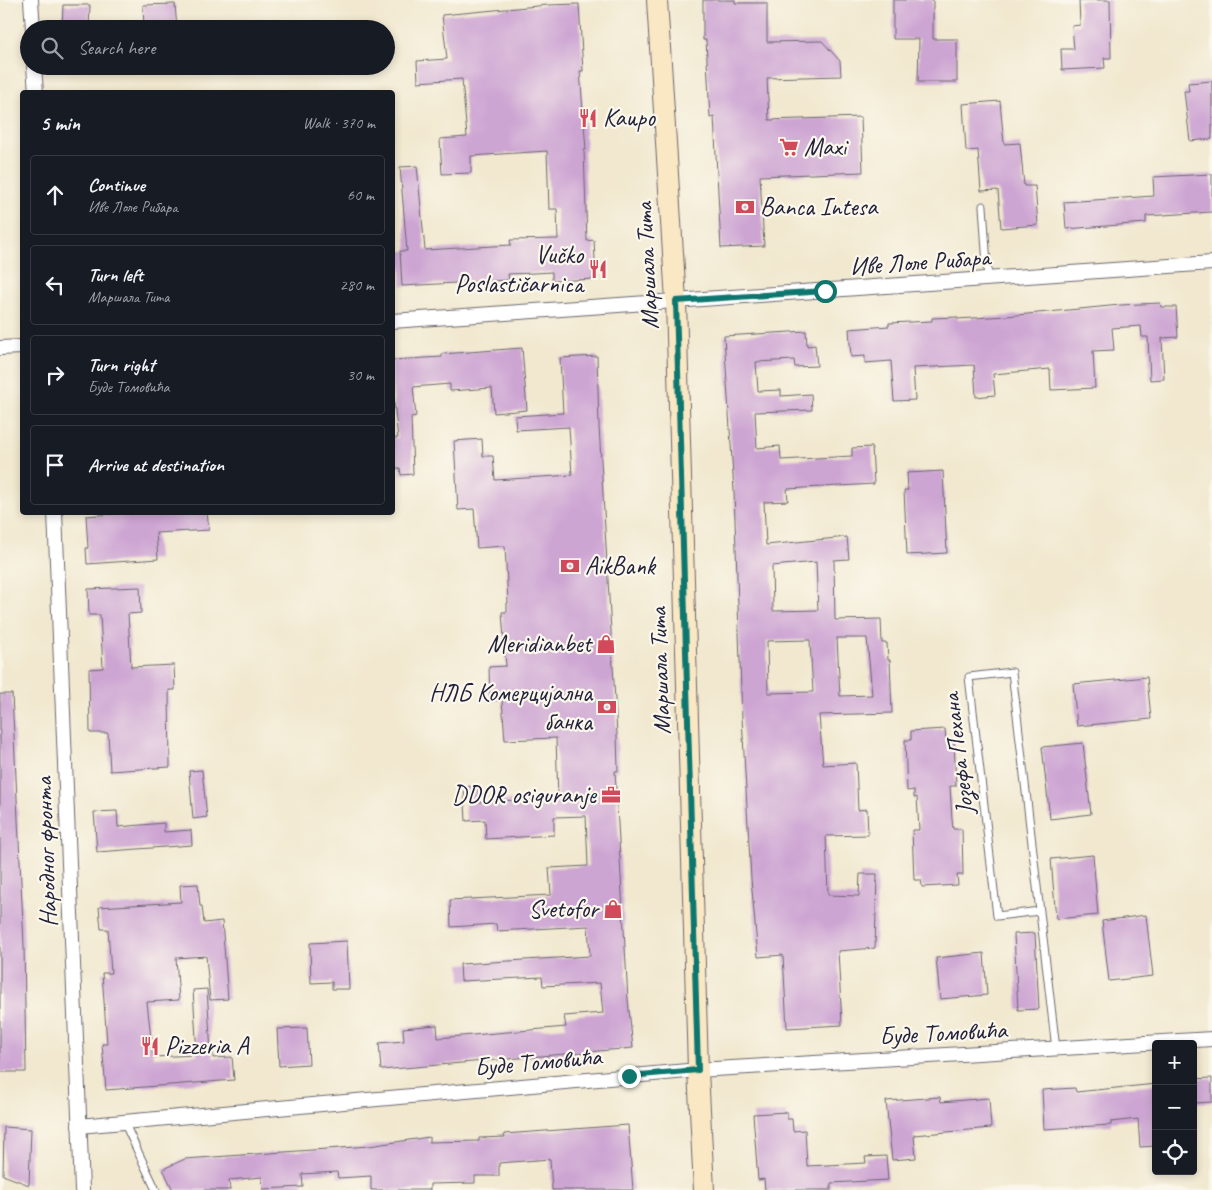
<!DOCTYPE html>
<html lang="en">
<head>
<meta charset="utf-8">
<style>
  :root { --surface:#171b24; --page:#20242c; --text:#f1f3f6; --muted:#9ea1a6; --line:#363941 }
  body { margin:0; font-family:Caveat,sans-serif; background:var(--page); color:var(--text) }
  .controls { position:absolute; right:15px; bottom:15px; display:grid; overflow:hidden; border-radius:5px; box-shadow:0 2px 8px #0003 }
  .controls button { width:45px; height:45px; display:grid; place-items:center; padding:0; border:0; border-bottom:1px solid var(--line); background:var(--surface); color:var(--text); font:25px sans-serif }
  .stop { position:absolute; width:15px; height:15px; margin:-11px; border:4px solid #0f766e; border-radius:50%; background:#fff }
  .stop.end { background:#0f766e; border-color:#fff; box-shadow:0 1px 5px #0008 }
  .list { margin:0; padding:0; list-style:none }
  h2 { display:flex; justify-content:space-between; align-items:center; height:65px; margin:0; padding:0 20px; font-size:21px }
  h2 small { font-size:16px; font-weight:400; color:var(--muted) }
  .list li { display:grid; grid-template-columns:32px 1fr auto; gap:15px; align-items:center; box-sizing:border-box; height:80px; margin:0 10px 10px; padding:0 10px; border:1px solid var(--line); border-radius:5px }
  .list b { display:block; font-size:19px; white-space:nowrap }
  .list p { margin:0; font-size:16px; white-space:nowrap; color:var(--muted) }
  .list em { font-size:16px; font-style:normal; color:var(--muted) }
  .icon { flex:none; width:28px; height:28px; fill:none; stroke:currentColor; stroke-width:2; stroke-linecap:round; stroke-linejoin:round }
  .map { position:relative; flex:none; width:1212px; height:1190px; overflow:hidden }
  .search { position:absolute; background:var(--surface); box-shadow:0 2px 8px #0003; left:20px; top:20px; width:375px; height:55px; display:flex; align-items:center; gap:12px; box-sizing:border-box; padding:0 18px; border-radius:28px; color:var(--muted); font-size:19px }
  .panel { position:absolute; background:var(--surface); box-shadow:0 2px 8px #0003; left:20px; top:90px; width:375px; height:425px; border-radius:5px }
  .map>svg:first-child { display:block }
  .building { fill:#cda5d3; fill-rule:evenodd }
  .lines { fill:none; stroke-linecap:round; stroke-linejoin:round }
  .lane-casing { stroke:#6a676f; stroke-width:9 }
  .street-casing { stroke:#6a676f; stroke-width:16 }
  .secondary-casing { stroke:#6a676f; stroke-width:22 }
  .lane { stroke:#fff; stroke-width:7 }
  .street { stroke:#fff; stroke-width:14 }
  .secondary { stroke:#fae7c3; stroke-width:20 }
  .route { stroke:#0f766e; stroke-width:6 }
  .labels { text-anchor:middle; dominant-baseline:central; stroke-width:4.5; stroke-linejoin:round; paint-order:stroke }
  .poi-label { font-size:25px; fill:#22223b; stroke:#fbf7ec; text-anchor:start }
  .street-label { font-size:25px; fill:#22223b; stroke:#fbf7ec }
</style>
</head>
<body>
<div class="map">
<svg width="1212" height="1190" viewBox="0 0 1212 1190">
  <rect width="100%" height="100%" fill="#fbf7ec"/>
  <filter id="ink" filterUnits="userSpaceOnUse"><feTurbulence type="fractalNoise" baseFrequency=".02" numOctaves="2"/><feDisplacementMap in="SourceGraphic" scale="10" xChannelSelector="R" yChannelSelector="G"/><feConvolveMatrix kernelMatrix="1 2 1 2 8 2 1 2 1" color-interpolation-filters="sRGB"/></filter>
  <filter id="wash" filterUnits="userSpaceOnUse"><feTurbulence type="fractalNoise" baseFrequency=".0096" numOctaves="4" result="noise"/><feDisplacementMap in="SourceGraphic" scale="20" xChannelSelector="R" yChannelSelector="G"/><feGaussianBlur stdDeviation="1.12" result="paint"/><feColorMatrix in="noise" values="0 0 0 0 0 0 0 0 0 0 0 0 0 0 0 0 0 1.4 0 .05"/><feComposite in="paint" operator="in"/></filter>
  <g filter="url(#wash)">
    <rect width="100%" height="100%" fill="#f1e8cf"/>
    <g id="blocks">
      <g class="building">
        <polygon points="703,0 735,0 735,3 767,3 767,42 822,41 840,61 841,76 767,78 769,120 861,117 863,172 760,176 764,246 721,248 714,117 710,118 706,40 703,40"/>
        <polygon points="893,0 933,0 933,39 957,39 957,82 918,82 919,39 893,39"/>
        <polygon points="1079,0 1110,0 1111,58 1104,58 1105,68 1062,70 1061,49 1074,49 1072,26 1080,25"/>
        <polygon points="175,4 177,29 144,29 143,5"/>
        <polygon points="579,4 583,71 580,71 586,150 584,150 587,241 594,240 596,279 552,281 552,272 535,273 508,274 509,280 402,286 400,251 407,251 400,167 417,166 425,250 511,245 510,240 558,239 557,209 549,209 547,151 471,156 471,173 442,174 440,139 467,137 462,79 418,82 417,61 447,59 442,15 548,5"/>
        <polygon points="63,5 90,5 89,29 62,29"/>
        <polygon points="1212,81 1212,139 1190,141 1184,91 1189,91 1188,83"/>
        <polygon points="1000,101 1004,144 1020,143 1024,186 1035,186 1038,225 1001,228 998,190 981,191 978,150 966,151 963,104"/>
        <polygon points="1212,174 1212,212 1146,216 1146,223 1066,229 1064,202 1154,196 1153,177"/>
        <polygon points="1160,303 1161,307 1176,307 1178,337 1162,338 1164,379 1150,380 1148,337 1142,337 1141,326 1112,328 1114,350 1093,351 1095,388 1051,390 1050,369 993,374 995,395 976,397 974,365 913,368 915,400 894,401 891,361 865,363 865,356 851,357 849,329 889,326 889,323 932,321 932,318 957,317 957,319 1007,316 1120,305"/>
        <path d="M806 331 807 346 815 345 817 366 795 367 794 360 756 362 758 391 781 390V396L811 394 812 410 755 412 757 448 780 446 781 460 852 456V448L872 447 874 484 787 489 788 501 764 502 766 545 847 537 849 559 834 560 835 620 881 619 882 643H887L888 660H890L892 713 819 715 823 765 856 763 858 810 867 809 868 835 826 836 828 895 859 896 860 874H877L875 948 838 951 842 1025 787 1028 783 955 758 957 751 879 742 718 734 491 724 336ZM816 562 818 610 773 611 772 566ZM837 638H867L872 695 840 696ZM810 640 813 692 768 693 767 641Z"/>
        <polygon points="522,348 527,410 494,413 492,388 450,391 450,384 413,387 416,416 411,417 413,474 401,475 400,468 392,468 392,438 398,438 392,384 392,360 442,357 442,354"/>
        <polygon points="597,356 599,426 617,734 618,771 615,771 628,1000 633,1048 381,1070 379,1043 404,1041 403,1028 437,1025 438,1038 566,1027 564,1016 603,1013 600,983 543,986 542,977 461,981 460,964 590,956 588,926 497,931 496,924 451,927 450,900 551,895 549,868 588,866 586,816 554,817 554,835 486,839 485,820 466,821 464,787 478,786 479,802 558,798 556,738 505,740 502,700 490,701 489,667 506,666 502,612 507,612 507,603 508,603 505,546 477,548 474,509 458,510 454,441 482,439 483,456 493,456 495,480 572,475 569,427 516,430 515,416 563,413 560,358"/>
        <polygon points="943,471 947,553 907,555 904,490 908,490 907,473"/>
        <polygon points="137,512 207,512 209,530 156,533 158,559 87,564 86,548 88,548 86,516"/>
        <polygon points="140,587 141,613 128,614 131,667 174,665 175,690 169,690 170,767 110,771 108,733 90,733 89,669 103,668 100,615 89,615 88,589"/>
        <polygon points="1147,677 1151,719 1077,726 1073,684"/>
        <polygon points="0,694 12,694 24,945 26,1072 0,1072"/>
        <polygon points="945,729 946,740 954,740 956,786 950,786 952,819 953,829 962,829 963,875 957,875 958,885 922,887 921,880 914,880 912,830 919,830 917,797 914,798 914,790 907,791 905,740 911,740 911,731"/>
        <polygon points="1083,743 1091,814 1050,819 1042,747"/>
        <polygon points="202,770 207,817 193,819 189,771"/>
        <polygon points="117,811 118,827 164,823 164,832 191,830 192,845 97,852 94,812"/>
        <polygon points="1093,855 1098,915 1056,919 1051,859"/>
        <polygon points="198,884 200,906 202,906 204,923 222,921 228,999 210,1000 206,956 176,958 179,1000 147,1002 153,1057 197,1055 193,990 207,989 211,1053 213,1053 213,1058 232,1057 234,1080 106,1090 102,1044 107,1044 102,973 111,973 108,929 101,929 99,907 181,902 180,885"/>
        <polygon points="1146,915 1153,976 1109,981 1102,921"/>
        <polygon points="1035,933 1039,1009 1018,1010 1014,934"/>
        <polygon points="347,941 349,989 332,989 332,982 311,983 310,943"/>
        <polygon points="984,953 987,995 940,999 936,958"/>
        <polygon points="307,1028 309,1064 279,1066 277,1029"/>
        <polygon points="1212,1078 1212,1102 1193,1103 1193,1079"/>
        <polygon points="1156,1084 1156,1146 1140,1147 1138,1119 1111,1122 1111,1125 1044,1129 1042,1090 1075,1088 1076,1092"/>
        <polygon points="940,1097 941,1102 989,1098 991,1128 914,1135 916,1158 892,1160 886,1101"/>
        <polygon points="787,1112 787,1119 792,1119 793,1131 805,1130 807,1166 866,1163 865,1157 886,1156 888,1180 831,1183 831,1190 765,1190 764,1179 758,1180 753,1114"/>
        <polygon points="628,1125 633,1190 552,1190 550,1159 499,1163 499,1176 475,1176 475,1183 430,1184 430,1190 371,1190 371,1176 338,1178 337,1172 302,1174 303,1187 263,1189 262,1177 229,1180 230,1190 173,1190 163,1169 185,1159 369,1146 429,1137 429,1142 479,1141 479,1138 505,1137 504,1134"/>
        <polygon points="4,1127 31,1129 29,1185 3,1175"/>
      </g>
    </g>
  </g>
  <g filter="url(#ink)">
    <use href="#blocks" fill-opacity="0" stroke="#6a676f" stroke-width="1"/>
    <g class="lines">
      <g class="lane-casing">
        <g id="lane">
          <polyline points="983,206 988,280"/>
          <polyline points="1040,911 997,916 969,677 1012,672 1056,1049"/>
          <polyline points="124,1122 156,1190"/>
        </g>
      </g>
      <g class="street-casing">
        <g id="street">
          <polyline points="31,0 33,29"/>
          <polyline points="34,66 36,92"/>
          <polyline points="392,321 1212,263"/>
          <polyline points="0,348 22,347"/>
          <polyline points="55,512 82,1190"/>
          <polyline points="79,1126 698,1070 1212,1039"/>
        </g>
      </g>
      <g class="secondary-casing">
        <polyline id="secondary" points="657,0 676,301 698,1070 704,1190"/>
      </g>
      <use href="#lane" class="lane"/>
      <use href="#street" class="street"/>
      <use href="#secondary" class="secondary"/>
    </g>
  </g>
  <g class="lines" filter="url(#ink)">
    <polyline class="route" points="629,1076 698,1070 676,301 825,291"/>
  </g>
  <defs>
    <g id="restaurant-bare" transform="scale(1.5)"><path d="M-5-6h1v4h1v-4h1v4h1v-4h1v5L-1.5 .5V6h-2V.5L-5-1ZM5-6V6H3V1.5H1.5Q1.5-4 5-6Z" fill="#d1495b" stroke="#fbf7ec" stroke-width="2.5" paint-order="stroke"/></g>
    <g id="supermarket-bare" transform="scale(1.5)"><path d="M-6-5.5h2.5l.6 2H6L4.5 2H-2.5L-4.4-4H-6ZM-1.5 3.2a1.3 1.3 0 1 0 .1 0ZM3 3.2a1.3 1.3 0 1 0 .1 0Z" fill="#d1495b" stroke="#fbf7ec" stroke-width="2.5" paint-order="stroke"/></g>
    <g id="bank-bare" transform="scale(1.5)"><path d="M-6-4H6V4H-6ZM0-2.3a2.3 2.3 0 1 0 0 4.6a2.3 2.3 0 1 0 0-4.6Z" fill="#d1495b" stroke="#fbf7ec" stroke-width="2.5" paint-order="stroke"/></g>
    <g id="shop-bare" transform="scale(1.5)"><path d="M-5-2.5h2.3a2.7 3.5 0 0 1 5.4 0H5L5.5 6h-11ZM-1.5-2.5h3a1.5 2.3 0 0 0-3 0Z" fill="#d1495b" stroke="#fbf7ec" stroke-width="2.5" paint-order="stroke"/></g>
    <g id="office-bare" transform="scale(1.5)"><path d="M-6-3h4V-5.5h4V-3h4V5H-6ZM-1-4.5V-3h2v-1.5ZM-6 0V1H6V0Z" fill="#d1495b" stroke="#fbf7ec" stroke-width="2.5" paint-order="stroke"/></g>
  </defs>
  <g fill-rule="evenodd">
    <use href="#restaurant-bare" x="588" y="118"/>
    <use href="#supermarket-bare" x="789" y="147"/>
    <use href="#bank-bare" x="745" y="207"/>
    <use href="#restaurant-bare" x="598" y="269"/>
    <use href="#bank-bare" x="570" y="566"/>
    <use href="#shop-bare" x="606" y="644"/>
    <use href="#bank-bare" x="607" y="707"/>
    <use href="#office-bare" x="611" y="795"/>
    <use href="#shop-bare" x="613" y="909"/>
    <use href="#restaurant-bare" x="150" y="1046"/>
  </g>
  <g class="labels">
    <g class="poi-label">
      <text x="603" y="118">Каиро</text>
      <text x="804" y="147">Maxi</text>
      <text x="760" y="207">Banca Intesa</text>
      <text x="583" y="255" text-anchor="end">Vučko<tspan x="583" dy="29">Poslastičarnica</tspan></text>
      <text x="585" y="566">AikBank</text>
      <text x="591" y="644" text-anchor="end">Meridianbet</text>
      <text x="592" y="693" text-anchor="end">НЛБ Комерцијална<tspan x="592" dy="29">банка</tspan></text>
      <text x="596" y="795" text-anchor="end">DDOR osiguranje</text>
      <text x="598" y="909" text-anchor="end">Svetofor</text>
      <text x="165" y="1046">Pizzeria A</text>
    </g>
    <g class="street-label">
      <text transform="translate(920 262) rotate(-4)">Иве Лоле Рибара</text>
      <text transform="translate(647 266) rotate(-93)">Маршала Тита</text>
      <text transform="translate(660 671) rotate(-92)">Маршала Тита</text>
      <text transform="translate(958 754) rotate(-97)">Јозефа Пехана</text>
      <text transform="translate(46 852) rotate(-92)">Народног фронта</text>
      <text transform="translate(943 1033) rotate(-3)">Буде Томовића</text>
      <text transform="translate(538 1062) rotate(-5)">Буде Томовића</text>
    </g>
  </g>
</svg>
<div class="controls">
<button>+</button>
<button>−</button>
<button><svg class="icon" aria-label="locate" viewBox="0 0 24 24"><circle cx="12" cy="12" r="6"/><path d="M12 2v4M12 18v4M2 12h4M18 12h4"/></svg></button>
</div>
<div class="stop" style="left:825px;top:291px"></div>
<div class="stop end" style="left:629px;top:1076px"></div>
<div class="search"><svg class="icon" aria-label="search" viewBox="0 0 24 24"><circle cx="10" cy="10" r="6"/><path d="M15 15l6 6"/></svg>Search here</div>
<section class="panel">
<h2>5 min<small>Walk · 370 m</small></h2>
<ul class="list">
<li><svg class="icon" aria-label="ahead" viewBox="0 0 24 24"><path d="M12 20V5M6 11l6-6 6 6"/></svg><div><b>Continue</b><p>Иве Лоле Рибара</p></div><em>60 m</em></li>
<li><svg class="icon" aria-label="left" viewBox="0 0 24 24"><path d="M17 20v-9H6M10 6l-5 5 5 5"/></svg><div><b>Turn left</b><p>Маршала Тита</p></div><em>280 m</em></li>
<li><svg class="icon" aria-label="right" viewBox="0 0 24 24"><path d="M7 20v-9h11M14 6l5 5-5 5"/></svg><div><b>Turn right</b><p>Буде Томовића</p></div><em>30 m</em></li>
<li><svg class="icon" aria-label="arrive" viewBox="0 0 24 24"><path d="M6 21V4h12l-3 4 3 4H6"/></svg><div><b>Arrive at destination</b></div></li>
</ul>
</section>
</div>
</body>
</html>
